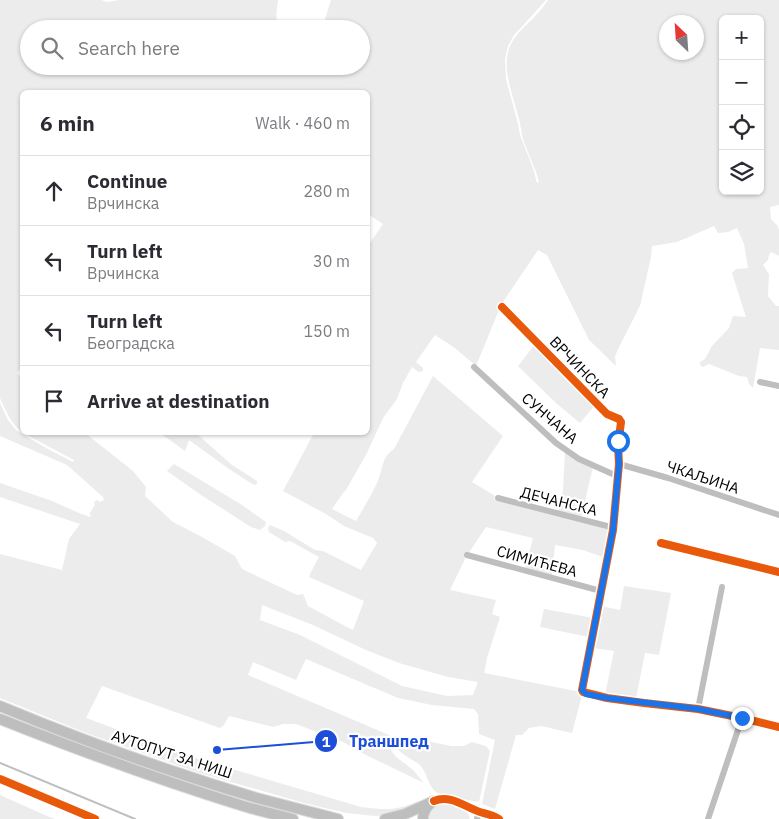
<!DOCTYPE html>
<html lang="en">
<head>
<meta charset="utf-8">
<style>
  :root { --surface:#fff; --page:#f7f7f7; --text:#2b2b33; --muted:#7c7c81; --line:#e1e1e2 }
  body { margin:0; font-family:"IBM Plex Sans",sans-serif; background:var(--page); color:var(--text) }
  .controls { position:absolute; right:15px; top:15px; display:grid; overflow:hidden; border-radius:8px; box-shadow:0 1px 4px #0004 }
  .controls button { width:45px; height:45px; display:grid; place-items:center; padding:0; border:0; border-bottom:1px solid var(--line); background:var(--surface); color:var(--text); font:25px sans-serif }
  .compass { position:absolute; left:659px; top:15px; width:45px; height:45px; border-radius:50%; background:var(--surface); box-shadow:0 1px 4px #0004; rotate:335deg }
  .stop { position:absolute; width:15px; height:15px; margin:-11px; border:4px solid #1a73e8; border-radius:50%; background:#fff }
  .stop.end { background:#1a73e8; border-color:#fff; box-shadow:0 1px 5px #0008 }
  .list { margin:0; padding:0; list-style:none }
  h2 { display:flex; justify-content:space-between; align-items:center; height:65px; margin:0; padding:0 20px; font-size:21px }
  h2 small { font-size:16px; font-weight:400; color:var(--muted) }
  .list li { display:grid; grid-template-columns:32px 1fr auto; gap:15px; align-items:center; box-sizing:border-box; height:70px; padding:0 20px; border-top:1px solid var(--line) }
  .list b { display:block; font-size:19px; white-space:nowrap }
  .list p { margin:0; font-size:16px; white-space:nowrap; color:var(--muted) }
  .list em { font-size:16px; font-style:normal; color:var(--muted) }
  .icon { flex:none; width:28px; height:28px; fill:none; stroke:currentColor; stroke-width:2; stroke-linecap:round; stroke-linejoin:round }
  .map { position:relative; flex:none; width:779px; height:819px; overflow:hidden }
  .search { position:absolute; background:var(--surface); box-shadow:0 1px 4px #0004; left:20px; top:20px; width:350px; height:55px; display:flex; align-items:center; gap:12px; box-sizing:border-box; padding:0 18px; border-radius:28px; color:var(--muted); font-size:19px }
  .panel { position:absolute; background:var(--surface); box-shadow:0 1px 4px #0004; left:20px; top:90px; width:350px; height:345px; border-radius:8px }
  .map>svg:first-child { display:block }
  .green { fill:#ececec; fill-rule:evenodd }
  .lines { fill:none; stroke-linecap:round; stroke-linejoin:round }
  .stream { stroke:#bfbfbf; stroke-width:2 }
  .highway-casing { stroke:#dbdbdb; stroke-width:12 }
  .minor { stroke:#bebebe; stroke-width:6 }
  .highway { stroke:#bebebe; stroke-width:10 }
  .cycleway-casing { stroke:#fff; stroke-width:11 }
  .cycleway { stroke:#e8590c; stroke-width:8 }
  .route { stroke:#1a73e8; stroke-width:6 }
  .labels { text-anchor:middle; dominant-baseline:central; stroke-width:4.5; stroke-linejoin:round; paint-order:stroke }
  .street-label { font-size:15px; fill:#000; stroke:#fff }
  .leader { fill:none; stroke:#1d4ed8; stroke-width:2 }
  .callout-dot { fill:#1d4ed8; stroke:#fff; stroke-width:2 }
  .mark-label { font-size:15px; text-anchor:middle; font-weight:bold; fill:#fff }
  .callout-label { font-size:16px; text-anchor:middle; font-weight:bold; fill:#1d4ed8; stroke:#fff; stroke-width:4.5; stroke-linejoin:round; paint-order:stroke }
</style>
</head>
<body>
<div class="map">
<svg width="779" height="819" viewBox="0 0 779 819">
  <rect width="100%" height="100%" fill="#fff"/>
  <g class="green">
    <path d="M0 0H101L107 2 120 0H278C277 10 274 20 280 29H29V66H361V29H322L331 0H546L528 20 514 35 508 46 505 59 506 79 518 124 520 135 533 168 537 183 539 182C535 165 526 151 522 135 521 128 520 122 518 116 513 94 500 66 511 44 519 28 538 17 548 0H779V205L770 207 771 219 777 225 779 230V256L771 252 769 255 768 260 763 265 769 274 768 296 776 306H779V350L760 348 753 388 749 384 747 377 739 376 709 364 703 367 700 365V362L705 359 712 346 729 328 733 316 746 317 732 273 736 269 748 268 744 244 737 228 728 232 718 233 714 226 677 242 652 246 651 257 640 306 618 349 615 357 616 366 589 340 547 255 538 250 501 305 476 366 455 348 435 335 416 362 423 368V371L419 372 412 367 403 383 397 399 383 418 366 455 346 490 343 493 332 509 356 521C363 509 371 496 377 483 383 470 381 457 394 449L433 376 503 436 472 482 495 496 494 499 588 523 611 531 605 558 583 550 555 545 552 575 525 568 533 538 486 527 466 557 450 590 496 600 492 614 500 617 487 658 484 673 581 692 582 695 572 733 541 726 529 728 522 735H516L495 809 482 804 495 740 479 734 478 714 474 709 432 705 398 698 306 659 296 680 253 662 248 675 389 735C388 757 400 758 413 770 417 774 420 779 424 783L364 754 343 742 296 724H283L273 727 229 716 224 725 220 728 102 686 86 718 195 758 361 807C387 810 395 811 419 801L420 803 418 804 388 815 376 816 346 813 304 803 200 773 86 733 0 698V554L62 570 69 539 80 524 0 497V483L52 501 79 513 90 517 91 515 89 514 95 505 94 502 97 500 100 502 104 500 103 497 67 465 0 436V403L8 420 16 430 46 448 73 462 74 460 23 433H85L133 471 146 487 145 496 173 522 202 537 235 556 242 569 297 595 303 594 308 606 345 626 353 630 364 601 309 577 311 572 319 557 290 541 285 542 269 532 268 528 270 525 284 531 315 550 323 551 361 570 377 543 373 538 344 526 326 514 283 491 314 433 368 432V246L383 224 368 214V92H22V367L17 373 22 378V432C11 424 6 411 0 398ZM723 19H760V191H723ZM666 22H696V52H666ZM262 605 313 625 366 650 399 663 448 677 478 682 473 695 447 696 402 686 300 635 260 620Z"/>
    <polygon points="536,343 596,404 580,423 556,403 518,366"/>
    <polygon points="160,433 196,433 232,465 257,481 257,484 254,485 229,469 189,440 185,451"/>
    <polygon points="565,451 593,467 581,518 558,512 563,490"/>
    <polygon points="174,464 242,505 266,522 265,526 260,530 251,527 201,495 167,471"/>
    <polygon points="624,586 671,593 659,655 645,653 636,698 605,695 614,651 593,648 601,606 620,610"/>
    <polygon points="544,609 594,618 589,637 540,627"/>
    <path d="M402 736 451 746H464L472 742 486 746 490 751 479 802C468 800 444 797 436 792 428 786 427 772 420 765 415 760 380 745 402 736Z"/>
    <polygon points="0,795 47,816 55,819 0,819"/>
    <path d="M441 802C453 802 467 807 470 819H428C429 811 433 805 441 802Z"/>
  </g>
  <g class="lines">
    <polyline class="stream" points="0,763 135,819"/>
    <g class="highway-casing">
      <g id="highway">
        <path d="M0 706C84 741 170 772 257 798 284 805 311 812 338 819"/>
        <path d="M0 719C78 750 157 779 237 804 255 810 274 814 293 819"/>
        <polyline points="385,819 405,814 434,801"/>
        <path d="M423 819C423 812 426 807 431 803"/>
      </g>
    </g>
    <g class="minor">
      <polyline points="502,307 607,414 619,419 621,422 618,446 619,464 613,530 582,690 583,692 607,698 644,703 698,709 742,718 779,727"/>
      <polyline points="474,367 556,443 579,459 617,476"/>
      <polyline points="760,382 779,386"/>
      <polyline points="619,464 668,478 779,515"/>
      <polyline points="498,498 607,526 613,530"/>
      <polyline points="661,543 779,572"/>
      <polyline points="467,555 601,591"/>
      <polyline points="698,709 722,587"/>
      <polyline points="0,779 95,819"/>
      <path d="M434 801C450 794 465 807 480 812 487 814 493 815 499 819"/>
      <polyline points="477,819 479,811"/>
      <polyline points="708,819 742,718"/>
    </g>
    <use href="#highway" class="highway"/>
    <g class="cycleway-casing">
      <g id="cycleway">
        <polyline points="502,307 607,414 619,419 621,422 618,446 619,464 613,530 582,690 583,692 607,698 644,703 698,709 742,718 779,727"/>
        <polyline points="661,543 779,572"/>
        <polyline points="0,779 95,819"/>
        <path d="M434 801C450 794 465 807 480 812 487 814 493 815 499 819"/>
      </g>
    </g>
    <use href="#cycleway" class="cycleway"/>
  </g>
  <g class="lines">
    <polyline class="route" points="618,441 619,464 613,530 582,690 586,694 607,698 698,709 742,718"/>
  </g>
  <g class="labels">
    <g class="street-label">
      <text transform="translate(580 367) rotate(46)">ВРЧИНСКА</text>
      <text transform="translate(550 418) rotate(41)">СУНЧАНА</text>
      <text transform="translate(703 477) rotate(18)">ЧКАЉИНА</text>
      <text transform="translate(559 501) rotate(14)">ДЕЧАНСКА</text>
      <text transform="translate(537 561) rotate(15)">СИМИЋЕВА</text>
      <text transform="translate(172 754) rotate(18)">АУТОПУТ ЗА НИШ</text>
    </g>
  </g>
  <path class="leader" d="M217 750L326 741"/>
  <g class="callout-dot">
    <circle cx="217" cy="750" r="5"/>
    <circle cx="326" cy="741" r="12"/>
  </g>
  <g class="mark-label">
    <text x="326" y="747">1</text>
  </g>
  <g class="callout-label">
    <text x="389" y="747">Траншпед</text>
  </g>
</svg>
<div class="controls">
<button>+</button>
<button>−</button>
<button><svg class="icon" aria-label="locate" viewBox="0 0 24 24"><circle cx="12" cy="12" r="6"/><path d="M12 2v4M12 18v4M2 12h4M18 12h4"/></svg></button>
<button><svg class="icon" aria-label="layers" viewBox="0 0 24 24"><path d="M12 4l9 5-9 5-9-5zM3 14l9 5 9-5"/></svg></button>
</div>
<svg class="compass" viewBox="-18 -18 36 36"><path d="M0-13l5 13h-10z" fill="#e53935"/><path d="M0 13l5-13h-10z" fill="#7c7c81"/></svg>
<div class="stop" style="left:618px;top:441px"></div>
<div class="stop end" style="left:742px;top:718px"></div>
<div class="search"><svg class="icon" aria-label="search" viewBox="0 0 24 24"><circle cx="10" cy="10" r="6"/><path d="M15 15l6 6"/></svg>Search here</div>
<section class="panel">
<h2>6 min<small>Walk · 460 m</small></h2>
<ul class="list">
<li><svg class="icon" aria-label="ahead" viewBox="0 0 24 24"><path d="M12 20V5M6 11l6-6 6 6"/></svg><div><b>Continue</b><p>Врчинска</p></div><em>280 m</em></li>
<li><svg class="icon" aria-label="left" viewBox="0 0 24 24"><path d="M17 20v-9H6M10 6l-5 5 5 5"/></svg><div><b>Turn left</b><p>Врчинска</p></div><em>30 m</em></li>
<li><svg class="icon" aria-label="left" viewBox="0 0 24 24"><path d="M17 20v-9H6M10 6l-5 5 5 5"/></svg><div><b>Turn left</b><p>Београдска</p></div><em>150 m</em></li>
<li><svg class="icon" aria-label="arrive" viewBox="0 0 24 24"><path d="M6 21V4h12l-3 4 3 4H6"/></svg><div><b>Arrive at destination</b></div></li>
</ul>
</section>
</div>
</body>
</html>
